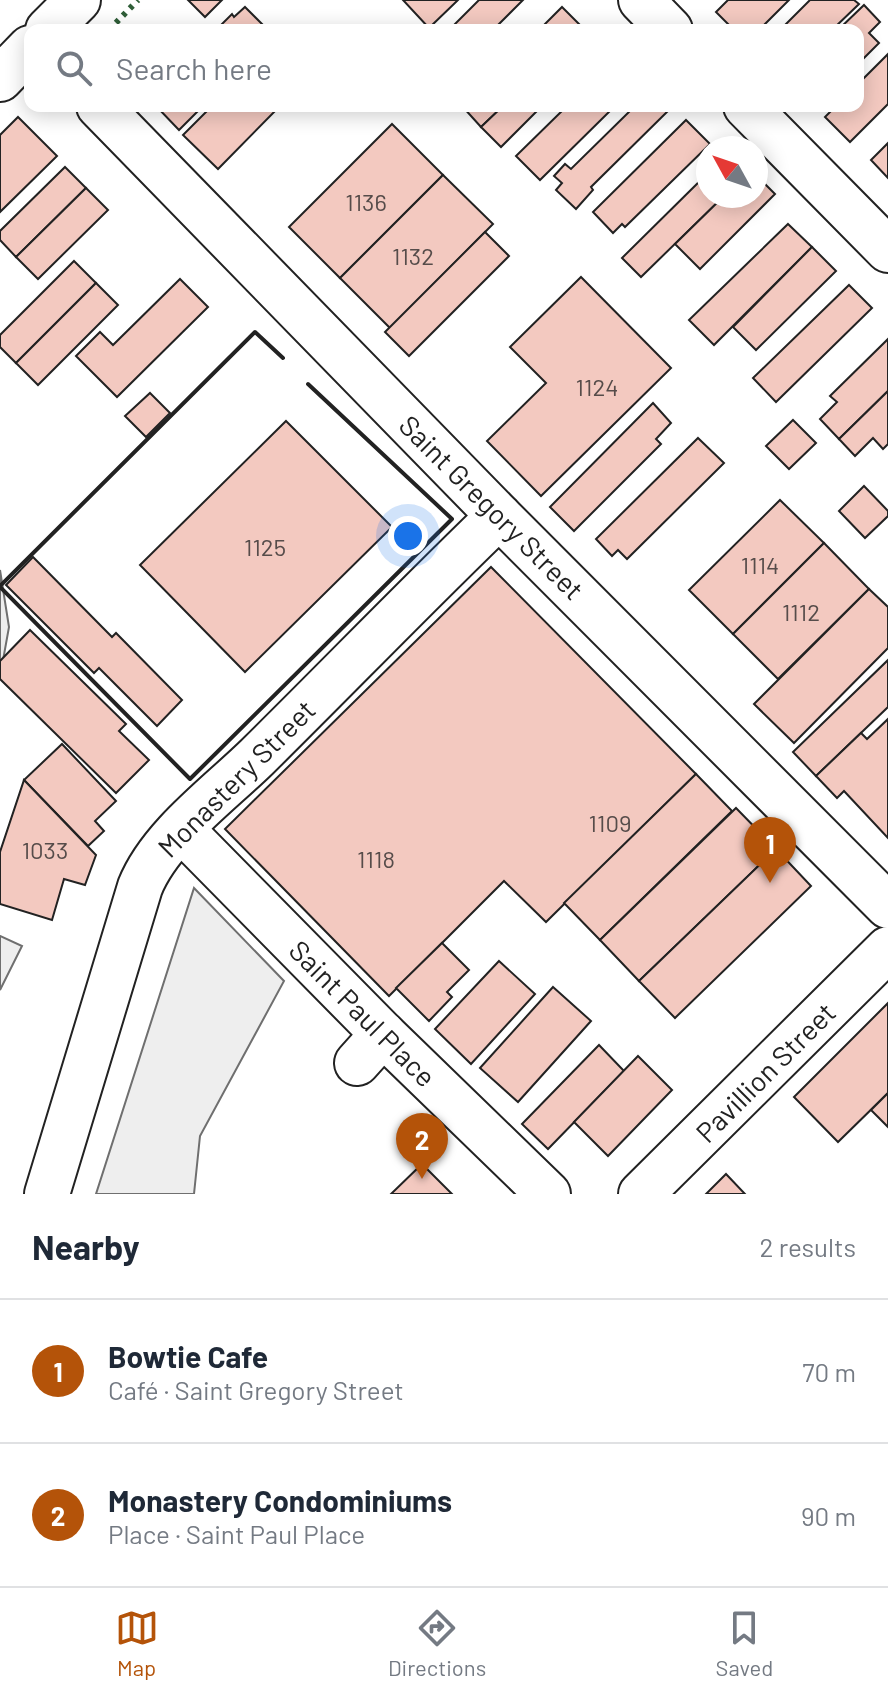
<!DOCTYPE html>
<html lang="en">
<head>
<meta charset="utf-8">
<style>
  :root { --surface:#fff; --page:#f2f2f3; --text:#1f2937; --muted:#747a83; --line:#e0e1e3; --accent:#b45309 }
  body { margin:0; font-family:Barlow,sans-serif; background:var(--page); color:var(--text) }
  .compass { position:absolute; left:696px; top:136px; width:72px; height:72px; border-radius:50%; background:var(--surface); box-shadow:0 4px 20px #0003; rotate:310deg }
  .you { position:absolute; left:408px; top:536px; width:28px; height:28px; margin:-20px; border:6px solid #fff; border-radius:50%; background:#1a73e8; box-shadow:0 0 0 12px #1a73e833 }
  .badge { display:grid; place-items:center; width:52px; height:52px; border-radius:50%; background:var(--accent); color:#fff; font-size:26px; font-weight:700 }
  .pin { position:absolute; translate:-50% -66px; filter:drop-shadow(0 2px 4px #0008) }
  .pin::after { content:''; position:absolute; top:42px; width:28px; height:24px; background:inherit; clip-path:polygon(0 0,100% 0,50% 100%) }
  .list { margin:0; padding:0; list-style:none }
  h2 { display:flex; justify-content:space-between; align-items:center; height:104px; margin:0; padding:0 32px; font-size:34px }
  h2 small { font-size:26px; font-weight:400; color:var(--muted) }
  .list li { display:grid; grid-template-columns:52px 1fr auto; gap:24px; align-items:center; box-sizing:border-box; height:144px; padding:0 32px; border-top:2px solid var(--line) }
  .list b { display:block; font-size:30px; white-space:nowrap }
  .list p { margin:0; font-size:26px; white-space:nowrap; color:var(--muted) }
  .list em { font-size:26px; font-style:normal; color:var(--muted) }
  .icon { flex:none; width:44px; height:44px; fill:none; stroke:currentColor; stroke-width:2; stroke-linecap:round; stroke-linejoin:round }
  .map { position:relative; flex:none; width:888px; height:1194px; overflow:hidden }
  .search { position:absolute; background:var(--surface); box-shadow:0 4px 20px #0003; left:24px; right:24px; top:24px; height:88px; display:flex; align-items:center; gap:20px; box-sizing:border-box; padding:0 28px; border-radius:16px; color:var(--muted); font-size:30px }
  .sheet { height:392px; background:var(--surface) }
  nav { display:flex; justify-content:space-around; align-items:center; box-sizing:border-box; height:112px; border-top:2px solid var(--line); background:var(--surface); font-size:22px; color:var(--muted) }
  nav a { display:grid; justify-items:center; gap:4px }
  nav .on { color:var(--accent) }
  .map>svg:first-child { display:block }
  .green { fill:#eee; stroke:#6f6f6f; stroke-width:2 }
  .building { fill:#f3c9c0; stroke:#222; stroke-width:2 }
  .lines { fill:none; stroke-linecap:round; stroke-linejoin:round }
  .minor-casing { stroke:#222; stroke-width:48 }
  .minor { stroke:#fff; stroke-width:44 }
  .hedge { stroke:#2f5e38; stroke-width:6; stroke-dasharray:4 6; stroke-linecap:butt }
  .wall { stroke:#222; stroke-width:4 }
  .labels { text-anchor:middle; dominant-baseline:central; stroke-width:6; stroke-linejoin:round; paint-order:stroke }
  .number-label { font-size:24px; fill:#564c4a }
  .street-label { font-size:28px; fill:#222; stroke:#fff }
</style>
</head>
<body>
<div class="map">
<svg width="888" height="1194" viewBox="0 0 888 1194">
  <rect width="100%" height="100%" fill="#fff"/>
  <g class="green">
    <polygon points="0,570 9,627 0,677"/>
    <polygon points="194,888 284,981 200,1136 194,1194 96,1194"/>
    <polygon points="0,936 22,946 0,990"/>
  </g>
  <g class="building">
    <polygon points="188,0 222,0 205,17"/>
    <polygon points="403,0 458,0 429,28"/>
    <polygon points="479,0 523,0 493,30 449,30"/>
    <polygon points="728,0 789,0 759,30 734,30 716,12"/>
    <polygon points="810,0 854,0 859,4 832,30 780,30"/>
    <polygon points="864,5 880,22 869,33 879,43 858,64 858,30 838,30"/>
    <polygon points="245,7 268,30 216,30 232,14 234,17"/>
    <polygon points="562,7 582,27 579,30 539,30"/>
    <polygon points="888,54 888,104 850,142 825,117 836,106 858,106 858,84"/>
    <polygon points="156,106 203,106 179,130"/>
    <polygon points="212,106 280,106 218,169 183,135"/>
    <polygon points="462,106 503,106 481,127"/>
    <polygon points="503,106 542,106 501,147 481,127"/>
    <polygon points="567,106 615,106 540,180 516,156"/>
    <polygon points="635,106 673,106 591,187 593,190 576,209 556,190 562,183 554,176 565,164 571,169"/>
    <polygon points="18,117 57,156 0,212 0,135"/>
    <polygon points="686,120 710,144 625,227 622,224 613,233 593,212"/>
    <polygon points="392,124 443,175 340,278 289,227"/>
    <polygon points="888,143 888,178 871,160"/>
    <polygon points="65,167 86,188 16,257 0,240 0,231"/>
    <polygon points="708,173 708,196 724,196 641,277 622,258"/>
    <polygon points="443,175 493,224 390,328 340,278"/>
    <polygon points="756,175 775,194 700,269 675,244 724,196 756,196"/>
    <polygon points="86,188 108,210 38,279 16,257"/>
    <polygon points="788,224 812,247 714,345 689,320"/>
    <polygon points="485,232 509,256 409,356 385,332"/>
    <polygon points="812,247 836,271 756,350 733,327"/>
    <polygon points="74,261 96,283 16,363 0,347 0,335"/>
    <polygon points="581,277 671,368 541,496 487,441 546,383 510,347"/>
    <polygon points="180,279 208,307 117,397 76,356 100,332 113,345"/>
    <polygon points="96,283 118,305 38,385 16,363"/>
    <polygon points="849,285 872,308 776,402 753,378"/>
    <polygon points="888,339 888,391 839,439 820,419 837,402 830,396"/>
    <polygon points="888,391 888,444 883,449 873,438 855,456 839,439"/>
    <polygon points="150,393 170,413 146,437 125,416"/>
    <polygon points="653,403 671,423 656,439 661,444 574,531 550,507"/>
    <polygon points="793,420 816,443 789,469 766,446"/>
    <polygon points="286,421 392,527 245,672 140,565"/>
    <polygon points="698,438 724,463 627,559 618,550 612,556 596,539"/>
    <polygon points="864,486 888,511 888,516 865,538 839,511"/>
    <polygon points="780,500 824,543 733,634 689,590"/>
    <polygon points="824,543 869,589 778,679 733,634"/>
    <polygon points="33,557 112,637 116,633 182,700 157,726 99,668 94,673 6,585"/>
    <polygon points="491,567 696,774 546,922 504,881 389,996 225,829"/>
    <polygon points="869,589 888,607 888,648 794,743 754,704"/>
    <polygon points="30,630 126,724 119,731 149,760 116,793 0,679 0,661"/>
    <polygon points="888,660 888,707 816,776 793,752"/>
    <polygon points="888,719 888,838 844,791 837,798 816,776 861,733 867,739"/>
    <polygon points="62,744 116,801 95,821 104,831 88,846 24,780"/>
    <polygon points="696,774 732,811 600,940 564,903"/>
    <polygon points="24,780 96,855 85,885 64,879 52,920 0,904 0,852"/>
    <polygon points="736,808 776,849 639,981 600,940"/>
    <polygon points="776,849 811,886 675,1018 639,981"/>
    <polygon points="442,943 469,970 447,992 452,997 429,1021 396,988"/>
    <polygon points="499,961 535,994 471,1064 435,1029"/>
    <polygon points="553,987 591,1021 518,1102 480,1068"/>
    <polygon points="888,1003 888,1093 838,1142 794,1097"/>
    <polygon points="599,1045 624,1071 548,1149 522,1124"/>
    <polygon points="638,1056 672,1090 608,1156 574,1122"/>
    <polygon points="888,1093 888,1127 871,1110"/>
    <polygon points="422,1164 452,1194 391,1194"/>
    <polygon points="726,1174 745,1194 706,1194"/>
  </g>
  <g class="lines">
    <g class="minor-casing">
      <g id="minor">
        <polyline points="641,0 670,30"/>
        <polyline points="48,30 78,0"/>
        <polyline points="0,79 30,48"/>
        <polyline points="99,106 499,516 888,906"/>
        <polyline points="746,106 888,250"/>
        <polyline points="181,829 383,1034 548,1194"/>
        <polyline points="357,1063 383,1034"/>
        <path d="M47 1194 140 887C160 837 218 795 257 757 338 677 417 595 499 516"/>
        <polyline points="641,1194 888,949"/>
      </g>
    </g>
    <use href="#minor" class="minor"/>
    <polyline class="hedge" points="109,30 138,0"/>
    <g class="wall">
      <polyline points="0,586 255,332 283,358"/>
      <polyline points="0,587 190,779 452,519 308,384"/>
    </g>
  </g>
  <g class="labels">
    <g class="number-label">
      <text x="366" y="201">1136</text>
      <text x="413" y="255">1132</text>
      <text x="597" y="386">1124</text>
      <text x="265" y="546">1125</text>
      <text x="760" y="564">1114</text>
      <text x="801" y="611">1112</text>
      <text x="610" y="822">1109</text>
      <text x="45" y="849">1033</text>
      <text x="376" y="858">1118</text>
    </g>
    <g class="street-label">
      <text transform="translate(492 507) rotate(45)">Saint Gregory Street</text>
      <text transform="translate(236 778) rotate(-45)">Monastery Street</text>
      <text transform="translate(363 1013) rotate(45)">Saint Paul Place</text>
      <text transform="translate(765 1072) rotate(-45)">Pavillion Street</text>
    </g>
  </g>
</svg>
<svg class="compass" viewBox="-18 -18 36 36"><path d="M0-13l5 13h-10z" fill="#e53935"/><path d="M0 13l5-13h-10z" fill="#747a83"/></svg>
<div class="you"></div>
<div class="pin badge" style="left:770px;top:883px">1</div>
<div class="pin badge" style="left:422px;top:1179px">2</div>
<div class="search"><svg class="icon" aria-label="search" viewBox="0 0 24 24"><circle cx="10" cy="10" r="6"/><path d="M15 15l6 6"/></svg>Search here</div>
</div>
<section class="sheet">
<h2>Nearby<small>2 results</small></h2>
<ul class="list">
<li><span class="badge">1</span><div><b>Bowtie Cafe</b><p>Café · Saint Gregory Street</p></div><em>70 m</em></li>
<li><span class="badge">2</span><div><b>Monastery Condominiums</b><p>Place · Saint Paul Place</p></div><em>90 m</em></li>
</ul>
</section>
<nav>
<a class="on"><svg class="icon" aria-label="map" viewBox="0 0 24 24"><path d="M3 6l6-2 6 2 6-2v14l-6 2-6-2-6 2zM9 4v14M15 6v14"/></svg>Map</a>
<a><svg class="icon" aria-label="directions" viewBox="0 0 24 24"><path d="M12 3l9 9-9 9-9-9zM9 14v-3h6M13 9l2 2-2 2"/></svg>Directions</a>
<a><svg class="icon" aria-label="saved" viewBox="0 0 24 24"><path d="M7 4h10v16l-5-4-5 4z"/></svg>Saved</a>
</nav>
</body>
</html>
